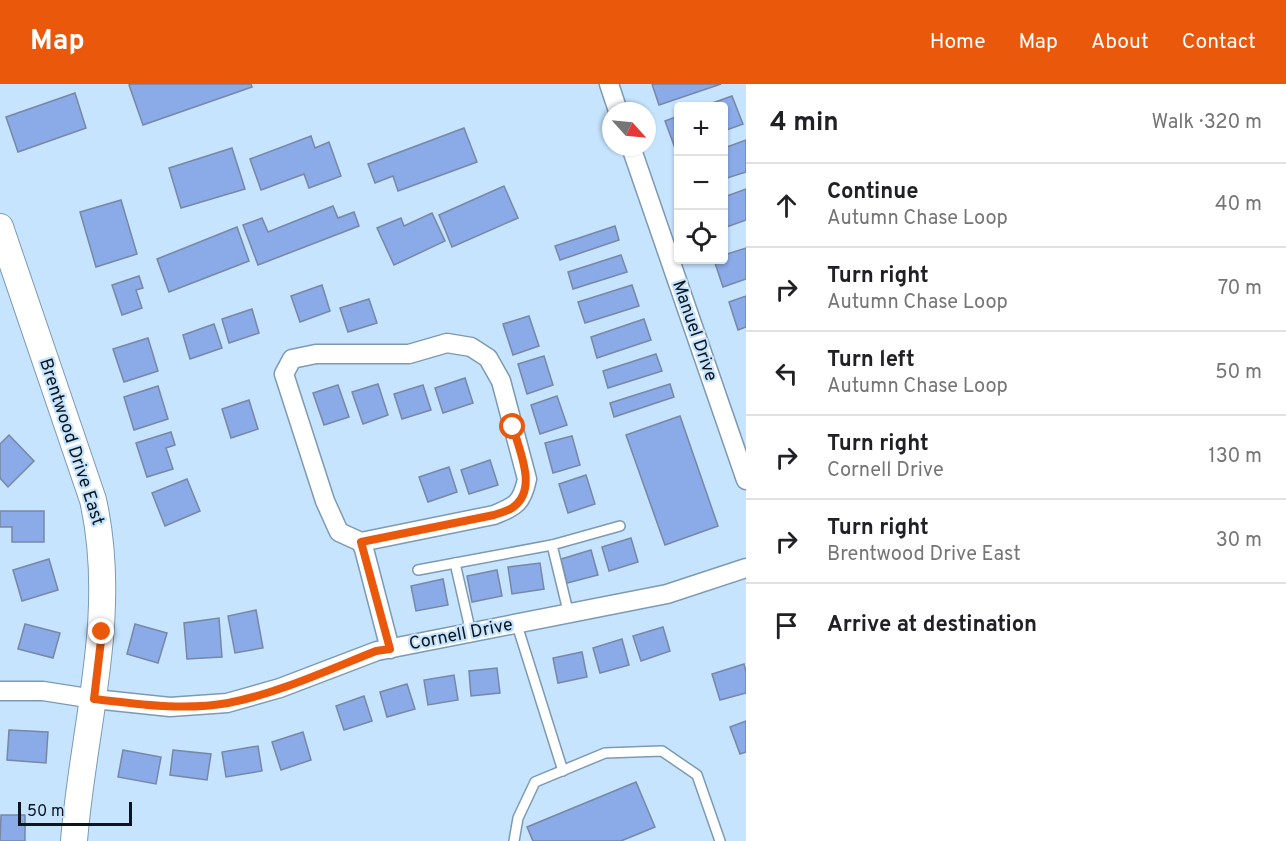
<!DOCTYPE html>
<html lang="en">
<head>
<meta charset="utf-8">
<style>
  :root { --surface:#fff; --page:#f2f2f2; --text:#202124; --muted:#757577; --line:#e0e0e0; --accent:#ea580c }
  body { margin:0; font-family:Overpass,sans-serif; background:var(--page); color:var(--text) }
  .controls { position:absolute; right:18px; top:18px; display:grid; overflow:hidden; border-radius:6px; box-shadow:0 2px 4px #0004 }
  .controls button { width:54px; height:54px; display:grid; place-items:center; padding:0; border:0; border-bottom:2px solid var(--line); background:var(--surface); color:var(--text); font:30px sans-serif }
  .compass { position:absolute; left:602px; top:18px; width:54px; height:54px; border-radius:50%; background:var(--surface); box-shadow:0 2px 4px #0004; rotate:117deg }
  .scale { position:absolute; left:18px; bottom:15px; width:114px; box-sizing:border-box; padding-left:6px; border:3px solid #0a151d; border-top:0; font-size:16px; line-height:21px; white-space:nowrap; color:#0a151d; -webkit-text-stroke:4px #c6e4fe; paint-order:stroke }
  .stop { position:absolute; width:18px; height:18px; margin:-14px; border:4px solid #ea580c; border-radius:50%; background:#fff }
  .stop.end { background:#ea580c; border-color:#fff; box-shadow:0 2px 6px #0008 }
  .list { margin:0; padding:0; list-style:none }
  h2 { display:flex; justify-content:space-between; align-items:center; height:78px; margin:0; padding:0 24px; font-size:26px }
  h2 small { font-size:20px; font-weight:400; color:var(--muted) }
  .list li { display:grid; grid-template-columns:39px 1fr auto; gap:18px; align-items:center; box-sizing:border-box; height:84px; padding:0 24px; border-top:2px solid var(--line) }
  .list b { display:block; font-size:22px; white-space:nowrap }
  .list p { margin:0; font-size:20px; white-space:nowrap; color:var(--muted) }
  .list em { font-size:20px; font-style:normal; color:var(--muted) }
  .icon { flex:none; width:33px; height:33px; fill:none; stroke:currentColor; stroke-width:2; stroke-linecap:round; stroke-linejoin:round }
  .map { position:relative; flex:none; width:746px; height:757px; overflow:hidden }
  header { display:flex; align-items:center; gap:36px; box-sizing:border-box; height:84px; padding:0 30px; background:var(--accent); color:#fff }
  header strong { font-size:28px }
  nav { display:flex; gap:33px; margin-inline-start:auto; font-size:21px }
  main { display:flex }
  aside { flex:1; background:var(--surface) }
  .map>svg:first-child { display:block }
  .building { fill:#8aaae8; stroke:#7887a5; stroke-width:1.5 }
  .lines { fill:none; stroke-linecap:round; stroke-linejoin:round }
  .lane-casing { stroke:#7d9ab2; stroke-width:12 }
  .street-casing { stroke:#7d9ab2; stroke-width:21 }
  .secondary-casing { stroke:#7d9ab2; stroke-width:28 }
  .lane { stroke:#fff; stroke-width:9 }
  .street { stroke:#fff; stroke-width:18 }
  .secondary { stroke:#fff; stroke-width:26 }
  .route { stroke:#ea580c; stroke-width:8 }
  .labels { text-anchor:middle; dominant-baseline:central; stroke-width:4.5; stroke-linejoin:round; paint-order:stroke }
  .street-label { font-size:18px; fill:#0a151d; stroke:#c6e4fe }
</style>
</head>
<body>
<header>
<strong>Map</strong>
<nav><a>Home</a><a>Map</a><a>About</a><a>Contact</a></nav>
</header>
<main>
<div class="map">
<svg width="746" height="757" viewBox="0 0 746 757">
  <rect width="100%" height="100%" fill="#c6e4fe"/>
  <g class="building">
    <polygon points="131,0 251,0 252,3 143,41 129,1"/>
    <polygon points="652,0 721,0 659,21"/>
    <polygon points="75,9 86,44 18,68 6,33"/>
    <polygon points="732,12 743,40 724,47 724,22 704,22"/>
    <polygon points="678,32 678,63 675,64 665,37"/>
    <polygon points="464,44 477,78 398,107 393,92 375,99 368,80"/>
    <polygon points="311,52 315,64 329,58 341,92 309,104 304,90 261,106 250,75"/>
    <polygon points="746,56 746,88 724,95 724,64"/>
    <polygon points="232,64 245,105 181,124 169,84"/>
    <polygon points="504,102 518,134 452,163 439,131"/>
    <polygon points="746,105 746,136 724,144 724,113"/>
    <polygon points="121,116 137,170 96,183 80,128"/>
    <polygon points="333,122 338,134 354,128 359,142 258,181 243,141 262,134 268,148"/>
    <polygon points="432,129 445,157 394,181 377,144 401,134 404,142"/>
    <polygon points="615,142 619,156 560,176 555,162"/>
    <polygon points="237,143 249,177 169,208 157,175"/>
    <polygon points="746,164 746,195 723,203 714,176 724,176 724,171"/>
    <polygon points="621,171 627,188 573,205 568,188"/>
    <polygon points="139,192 143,204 136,206 142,224 122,231 112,201"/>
    <polygon points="322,201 330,227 300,238 291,212"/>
    <polygon points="632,201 639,222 585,239 578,218"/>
    <polygon points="746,212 746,243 738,246 729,218"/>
    <polygon points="369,215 377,239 348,248 340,224"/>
    <polygon points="252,225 259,249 229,259 222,235"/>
    <polygon points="529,232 539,262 513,271 503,240"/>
    <polygon points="644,235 651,256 597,274 591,253"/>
    <polygon points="214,240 222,264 190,275 183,251"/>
    <polygon points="148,254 158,287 124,298 113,265"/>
    <polygon points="656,270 662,287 608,304 603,287"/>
    <polygon points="544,272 553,301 527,310 518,280"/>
    <polygon points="465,294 473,319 443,329 435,304"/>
    <polygon points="378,300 388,331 363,340 352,308"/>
    <polygon points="670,300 674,313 614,333 610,319"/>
    <polygon points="338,301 349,333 324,341 313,309"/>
    <polygon points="423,301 431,326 402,335 394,310"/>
    <polygon points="158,302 168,335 134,346 124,313"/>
    <polygon points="557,312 567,341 540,350 531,321"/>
    <polygon points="249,316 258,345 231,354 222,325"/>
    <polygon points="680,332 718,442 665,461 626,351"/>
    <polygon points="171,348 175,361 166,364 173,385 147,393 136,359"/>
    <polygon points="9,351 34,377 8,403 0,394 0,360"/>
    <polygon points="572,352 580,381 553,389 545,359"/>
    <polygon points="490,376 498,401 469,410 461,386"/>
    <polygon points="449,383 457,408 428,418 419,393"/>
    <polygon points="586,391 595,420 568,429 559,400"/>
    <polygon points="187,395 200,427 165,442 152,409"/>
    <polygon points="0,427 44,427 44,458 12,458 12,443 0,443"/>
    <polygon points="631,454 638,478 609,487 602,463"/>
    <polygon points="591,466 598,491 567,499 561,475"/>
    <polygon points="49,475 58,506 22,517 13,486"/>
    <polygon points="540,479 544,505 512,510 508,483"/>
    <polygon points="497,486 502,512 472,518 467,492"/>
    <polygon points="443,495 448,521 416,527 411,502"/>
    <polygon points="256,526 263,564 235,569 228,532"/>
    <polygon points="219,534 222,573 187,575 184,539"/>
    <polygon points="25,540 60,549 53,574 18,565"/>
    <polygon points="135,540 167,549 158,579 127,570"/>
    <polygon points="663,543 670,567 641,577 633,552"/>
    <polygon points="622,555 629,581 600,589 593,564"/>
    <polygon points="582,568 587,593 558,599 553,574"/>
    <polygon points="744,580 746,588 746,609 720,616 712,590"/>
    <polygon points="497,584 500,609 471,612 469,587"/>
    <polygon points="454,591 458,616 428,621 424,596"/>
    <polygon points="407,600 415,625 387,633 380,608"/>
    <polygon points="364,612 372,637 344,646 336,622"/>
    <polygon points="746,637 746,668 740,670 730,643"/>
    <polygon points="9,646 48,648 46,679 7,676"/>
    <polygon points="303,648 311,676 281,686 272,658"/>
    <polygon points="258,662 262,687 226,693 222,668"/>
    <polygon points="123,666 161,673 156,700 118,693"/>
    <polygon points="173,666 211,670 207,696 170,691"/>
    <polygon points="636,698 655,743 621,757 533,757 527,743"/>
    <polygon points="1,731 25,731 25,757 0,757"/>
  </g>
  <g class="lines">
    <g class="lane-casing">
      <g id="lane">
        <polyline points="455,479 471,549"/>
        <polyline points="418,486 552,461"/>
        <polyline points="569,531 552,461 620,442"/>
        <polyline points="517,541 563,687"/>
        <polyline points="514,757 518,734 535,698 605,669 662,667 697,691 720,757"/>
      </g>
    </g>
    <g class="street-casing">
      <g id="street">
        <polyline points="609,0 618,27"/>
        <polyline points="631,63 746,396"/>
        <path d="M361 458 494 431C516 422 522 419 527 395L501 297 488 274 471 263 447 259 409 270H316L292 275 284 290 325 417 339 448 361 458 364 465 390 565"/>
        <polyline points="0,607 43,607 94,615 170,623 227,619 280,604 377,567 667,510 746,484"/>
      </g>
    </g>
    <g class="secondary-casing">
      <path id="secondary" d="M0 143 93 416C119 531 83 643 74 757"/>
    </g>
    <use href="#lane" class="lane"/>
    <use href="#street" class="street"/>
    <use href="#secondary" class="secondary"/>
  </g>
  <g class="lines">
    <path class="route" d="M102 548 94 615C138 620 183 627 228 619 279 609 328 586 376 567L390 565 361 458 494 431C500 429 507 427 512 424 539 406 519 367 513 343"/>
  </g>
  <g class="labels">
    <g class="street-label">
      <text transform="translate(694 247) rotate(71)">Manuel Drive</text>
      <text transform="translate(71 358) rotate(72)">Brentwood Drive East</text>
      <text transform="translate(461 551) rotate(-11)">Cornell Drive</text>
    </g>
  </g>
</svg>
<div class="controls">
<button>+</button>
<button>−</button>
<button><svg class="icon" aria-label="locate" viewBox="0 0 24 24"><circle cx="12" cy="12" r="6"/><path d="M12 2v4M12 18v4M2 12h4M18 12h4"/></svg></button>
</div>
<svg class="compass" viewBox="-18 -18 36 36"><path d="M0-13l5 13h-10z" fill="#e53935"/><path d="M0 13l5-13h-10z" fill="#757577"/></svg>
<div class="scale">50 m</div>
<div class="stop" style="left:513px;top:343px"></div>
<div class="stop end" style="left:102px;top:548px"></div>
</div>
<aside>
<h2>4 min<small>Walk · 320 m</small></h2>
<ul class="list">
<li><svg class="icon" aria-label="ahead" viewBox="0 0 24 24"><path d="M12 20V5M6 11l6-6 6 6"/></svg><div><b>Continue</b><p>Autumn Chase Loop</p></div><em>40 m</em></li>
<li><svg class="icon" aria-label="right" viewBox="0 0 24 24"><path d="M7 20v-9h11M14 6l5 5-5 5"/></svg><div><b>Turn right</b><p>Autumn Chase Loop</p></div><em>70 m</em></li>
<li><svg class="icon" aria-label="left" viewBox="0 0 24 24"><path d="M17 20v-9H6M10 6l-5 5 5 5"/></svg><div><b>Turn left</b><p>Autumn Chase Loop</p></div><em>50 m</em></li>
<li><svg class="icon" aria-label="right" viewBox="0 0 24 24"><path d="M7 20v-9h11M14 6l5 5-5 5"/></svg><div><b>Turn right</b><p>Cornell Drive</p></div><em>130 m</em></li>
<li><svg class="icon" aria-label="right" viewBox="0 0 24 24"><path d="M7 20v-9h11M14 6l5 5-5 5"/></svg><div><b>Turn right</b><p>Brentwood Drive East</p></div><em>30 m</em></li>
<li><svg class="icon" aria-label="arrive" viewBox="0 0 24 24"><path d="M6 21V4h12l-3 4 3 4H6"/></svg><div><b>Arrive at destination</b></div></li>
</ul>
</aside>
</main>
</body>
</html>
